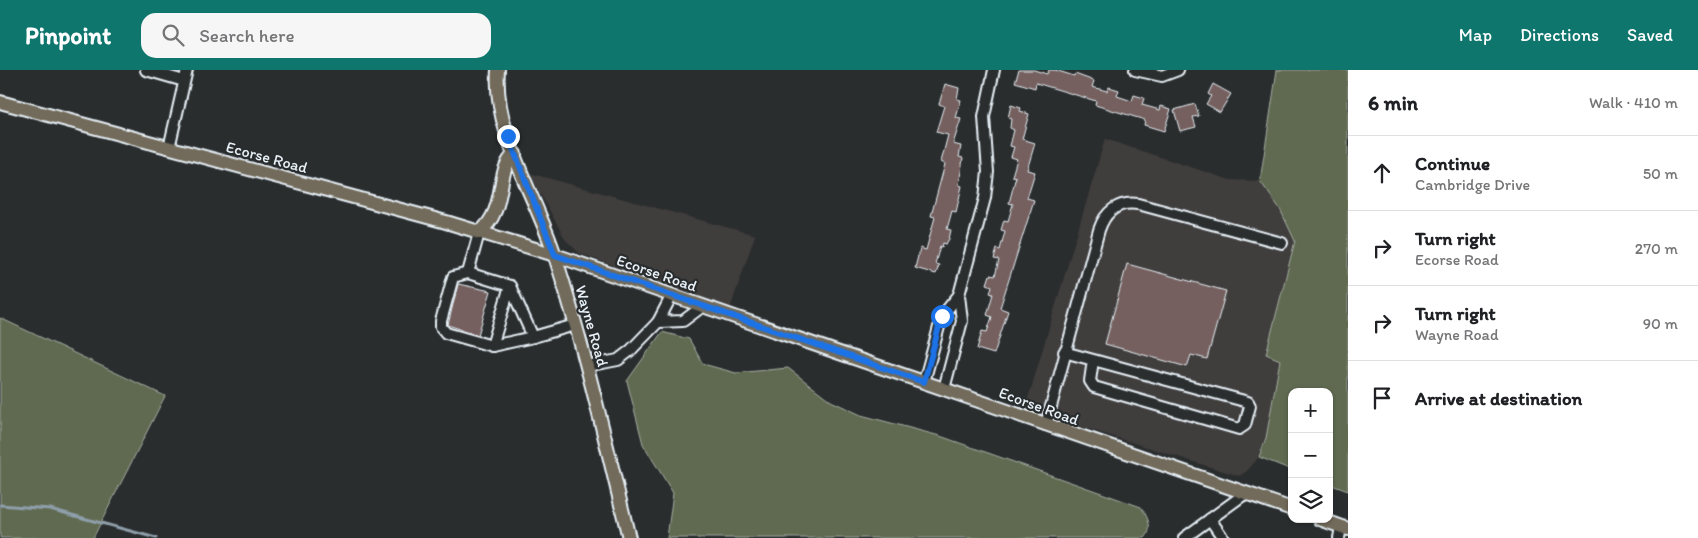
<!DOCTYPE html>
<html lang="en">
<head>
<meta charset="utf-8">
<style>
  :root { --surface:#fff; --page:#f6f6f6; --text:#202124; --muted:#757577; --line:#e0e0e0; --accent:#0f766e }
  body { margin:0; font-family:Itim,sans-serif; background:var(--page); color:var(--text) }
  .controls { position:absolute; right:15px; bottom:15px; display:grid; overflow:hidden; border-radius:10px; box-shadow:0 1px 4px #0004 }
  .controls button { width:45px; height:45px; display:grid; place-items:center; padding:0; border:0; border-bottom:1px solid var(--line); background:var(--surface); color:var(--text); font:25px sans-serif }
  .stop { position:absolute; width:15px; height:15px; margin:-11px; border:4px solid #1a73e8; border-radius:50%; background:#fff }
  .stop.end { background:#1a73e8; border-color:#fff; box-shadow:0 1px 5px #0008 }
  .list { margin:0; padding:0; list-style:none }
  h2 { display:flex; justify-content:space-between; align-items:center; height:65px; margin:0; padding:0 20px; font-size:21px }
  h2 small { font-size:16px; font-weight:400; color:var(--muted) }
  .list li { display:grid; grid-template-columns:32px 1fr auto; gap:15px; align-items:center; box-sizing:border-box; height:75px; padding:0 20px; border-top:1px solid var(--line) }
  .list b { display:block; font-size:19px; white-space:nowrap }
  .list p { margin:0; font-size:16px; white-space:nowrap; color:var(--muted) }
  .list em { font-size:16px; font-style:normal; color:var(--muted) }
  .icon { flex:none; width:28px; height:28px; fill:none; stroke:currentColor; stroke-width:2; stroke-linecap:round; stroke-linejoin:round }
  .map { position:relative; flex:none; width:1348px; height:468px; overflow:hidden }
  header { display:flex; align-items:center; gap:30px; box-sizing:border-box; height:70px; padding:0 25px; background:var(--accent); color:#fff }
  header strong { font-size:24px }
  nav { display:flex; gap:28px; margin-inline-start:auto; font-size:18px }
  .search { width:350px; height:45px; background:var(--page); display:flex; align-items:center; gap:12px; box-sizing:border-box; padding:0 18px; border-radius:15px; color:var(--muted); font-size:19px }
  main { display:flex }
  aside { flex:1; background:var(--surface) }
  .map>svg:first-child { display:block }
  .built { fill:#403d3c }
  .green { fill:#616a51; stroke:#a4aea4 }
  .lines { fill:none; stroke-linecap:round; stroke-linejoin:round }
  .stream { stroke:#8f9fab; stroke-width:3 }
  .building { fill:#74615e; stroke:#e8f1f8 }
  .minor-casing { stroke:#e8f1f8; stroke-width:14 }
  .major-casing { stroke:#e8f1f8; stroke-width:16 }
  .minor { stroke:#2a2d2e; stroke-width:10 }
  .major { stroke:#726b5a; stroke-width:12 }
  .route { stroke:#1a73e8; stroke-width:6 }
  .labels { text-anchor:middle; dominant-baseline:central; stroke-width:4.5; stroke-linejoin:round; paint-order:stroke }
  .street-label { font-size:16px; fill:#e8f1f8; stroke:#2a2d2e }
</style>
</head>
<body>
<header>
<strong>Pinpoint</strong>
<div class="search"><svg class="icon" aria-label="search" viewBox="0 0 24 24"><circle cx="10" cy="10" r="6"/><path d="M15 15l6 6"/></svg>Search here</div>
<nav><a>Map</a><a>Directions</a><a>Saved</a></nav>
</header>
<main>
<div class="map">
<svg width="1348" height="468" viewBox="0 0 1348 468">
  <rect width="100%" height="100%" fill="#2a2d2e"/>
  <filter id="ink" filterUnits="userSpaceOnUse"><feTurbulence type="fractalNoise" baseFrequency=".02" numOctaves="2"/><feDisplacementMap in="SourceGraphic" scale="10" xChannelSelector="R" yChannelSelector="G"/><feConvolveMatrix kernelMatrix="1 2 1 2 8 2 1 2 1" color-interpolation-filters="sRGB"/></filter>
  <g filter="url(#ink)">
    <g class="built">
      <polygon points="1105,69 1230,110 1260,111 1280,139 1295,171 1267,284 1280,290 1266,368 1259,387 1247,401 1239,406 1025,339"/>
      <polygon points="529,103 755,165 730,239 579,183 565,169"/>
    </g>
    <g class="green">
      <polygon points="1277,0 1348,0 1348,421 1329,414 1329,322 1292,322 1292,400 1259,387 1266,368 1280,290 1266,284 1295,171 1280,139 1260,111"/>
      <polygon points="0,248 165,326 93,468 0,468"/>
      <path d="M662 262 689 269 703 294 736 303 788 298 831 331 861 345 940 366 1141 437C1147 446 1154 458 1145 468H667L673 423 643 374 627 311Z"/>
    </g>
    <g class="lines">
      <polyline class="stream" points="0,435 50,439 156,468"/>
    </g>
    <g class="building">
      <polygon points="1019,0 1034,0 1047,4 1049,0 1055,0 1074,6 1075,4 1094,11 1092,17 1107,21 1109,17 1119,20 1117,26 1132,31 1134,25 1144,28 1142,35 1160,40 1161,36 1171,39 1164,61 1144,55 1145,50 1095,35 1096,31 1036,13 1035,18 1015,12"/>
      <polygon points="945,14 959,18 957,29 961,30 956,48 961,49 953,74 961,76 959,87 963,88 959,115 962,116 956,142 952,141 947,159 951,160 949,169 946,174 943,173 942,177 940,176 935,194 939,195 936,204 915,198 920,178 926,180 935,147 931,146 945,94 941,92 948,65 936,62 944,36 939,34"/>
      <polygon points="1213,14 1231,24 1220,42 1206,34 1211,26 1208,24"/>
      <polygon points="1195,34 1199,46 1193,47 1196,57 1180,61 1174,40"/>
      <polygon points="1011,35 1021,38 1020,41 1029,44 1022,69 1035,73 1027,100 1035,102 1027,128 1034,130 1000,238 1008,241 994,284 977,279 982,261 987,262 992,247 987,245 993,224 990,223 992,216 987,214 990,205 995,206 999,190 994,189 997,179 1000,180 1005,161 1001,160 1004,150 1008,151 1013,134 1009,133 1015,110 1016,107 1012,106 1017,89 1011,87 1014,77 1010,76 1014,60 1010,58 1011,49 1008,48"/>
      <polygon points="1127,194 1226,221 1207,289 1191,285 1187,297 1105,274"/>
      <polygon points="458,214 491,221 478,265 448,255"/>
    </g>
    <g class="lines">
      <g class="minor-casing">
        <g id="minor">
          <polyline points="146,0 184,11"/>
          <polyline points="1135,0 1162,6 1178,0"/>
          <polyline points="169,78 187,0"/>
          <polyline points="479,163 468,203 510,216 533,267 575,255"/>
          <polyline points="468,203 453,207 441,251 441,257 446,263 492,276 533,267"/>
          <polyline points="658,252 683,251 703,236"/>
          <polyline points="492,276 510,216"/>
          <polyline points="1064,282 1248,332 1250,336 1245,355 1239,359 1094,317 1090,311 1093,290"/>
          <polyline points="587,296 618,290 631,280 658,252 672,225"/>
          <polyline points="924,312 942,246 959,225"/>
          <polyline points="944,319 962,251 959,225 985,128 988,102 984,47 994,0"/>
          <path d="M1046 355 1099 160C1105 142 1118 131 1138 134L1282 173"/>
          <polyline points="1210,449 1223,468"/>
          <polyline points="1184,468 1246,423"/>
          <polyline points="1339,468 1341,457"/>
        </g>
      </g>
      <g class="major-casing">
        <g id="major">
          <path d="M498 0C493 63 537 128 555 186 585 279 606 374 629 468"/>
          <polyline points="0,32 446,152 555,185 1292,439"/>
          <path d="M479 163C509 138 494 101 515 84"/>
          <polyline points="1320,449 1348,459"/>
        </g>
      </g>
      <use href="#minor" class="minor"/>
      <use href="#major" class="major"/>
    </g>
  </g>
  <g class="lines" filter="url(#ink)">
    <polyline class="route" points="508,66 555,185 924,312 942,246"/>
  </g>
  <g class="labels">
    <g class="street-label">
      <text transform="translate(267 87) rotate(15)">Ecorse Road</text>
      <text transform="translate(657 203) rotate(19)">Ecorse Road</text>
      <text transform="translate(592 256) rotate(74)">Wayne Road</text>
      <text transform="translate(1039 336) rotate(20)">Ecorse Road</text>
    </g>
  </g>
</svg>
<div class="controls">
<button>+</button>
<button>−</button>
<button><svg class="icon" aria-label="layers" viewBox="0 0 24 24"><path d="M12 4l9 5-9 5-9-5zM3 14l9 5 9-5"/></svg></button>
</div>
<div class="stop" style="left:942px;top:246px"></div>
<div class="stop end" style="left:508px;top:66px"></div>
</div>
<aside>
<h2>6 min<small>Walk · 410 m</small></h2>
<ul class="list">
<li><svg class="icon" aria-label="ahead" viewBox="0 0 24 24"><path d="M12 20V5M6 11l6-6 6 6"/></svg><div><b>Continue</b><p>Cambridge Drive</p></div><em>50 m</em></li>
<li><svg class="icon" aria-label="right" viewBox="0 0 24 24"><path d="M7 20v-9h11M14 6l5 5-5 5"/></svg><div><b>Turn right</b><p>Ecorse Road</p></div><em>270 m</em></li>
<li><svg class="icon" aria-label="right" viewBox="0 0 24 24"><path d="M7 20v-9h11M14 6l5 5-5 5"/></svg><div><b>Turn right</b><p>Wayne Road</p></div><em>90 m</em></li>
<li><svg class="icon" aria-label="arrive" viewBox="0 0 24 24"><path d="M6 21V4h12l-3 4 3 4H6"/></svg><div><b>Arrive at destination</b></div></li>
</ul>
</aside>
</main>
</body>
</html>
